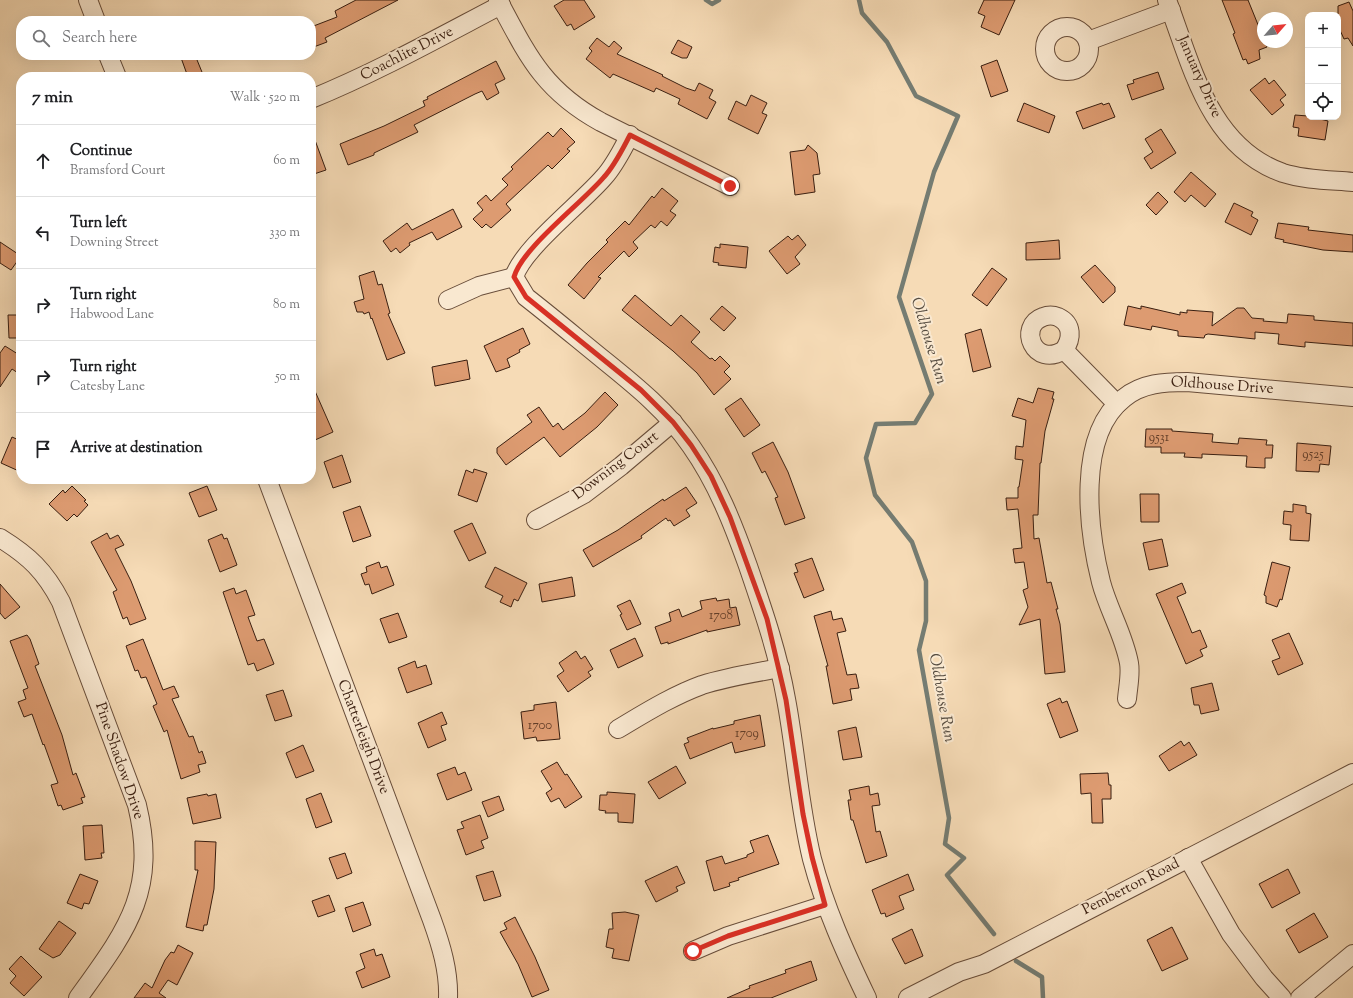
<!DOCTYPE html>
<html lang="en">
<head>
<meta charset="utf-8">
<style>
  :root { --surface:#fff; --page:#f2f2f2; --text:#202124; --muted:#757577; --line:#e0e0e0 }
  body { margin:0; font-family:"Sorts Mill Goudy",serif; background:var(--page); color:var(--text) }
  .controls { position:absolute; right:12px; top:12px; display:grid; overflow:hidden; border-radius:8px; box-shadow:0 4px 16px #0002 }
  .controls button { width:36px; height:36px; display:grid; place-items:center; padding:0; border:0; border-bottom:1px solid var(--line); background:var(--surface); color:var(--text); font:20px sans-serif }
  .compass { position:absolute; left:1257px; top:12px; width:36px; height:36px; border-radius:50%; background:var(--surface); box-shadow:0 4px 16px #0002; rotate:62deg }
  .stop { position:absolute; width:12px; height:12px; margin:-9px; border:3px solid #d93025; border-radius:50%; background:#fff }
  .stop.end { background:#d93025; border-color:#fff; box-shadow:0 1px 4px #0008 }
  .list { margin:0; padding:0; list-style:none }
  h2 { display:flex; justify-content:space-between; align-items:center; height:52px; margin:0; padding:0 16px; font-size:17px }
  h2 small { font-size:13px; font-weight:400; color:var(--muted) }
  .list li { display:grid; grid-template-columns:26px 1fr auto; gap:12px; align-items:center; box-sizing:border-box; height:72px; padding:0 16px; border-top:1px solid var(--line) }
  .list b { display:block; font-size:15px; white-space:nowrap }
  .list p { margin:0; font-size:13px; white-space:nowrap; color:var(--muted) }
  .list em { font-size:13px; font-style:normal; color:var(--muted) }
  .icon { flex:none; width:22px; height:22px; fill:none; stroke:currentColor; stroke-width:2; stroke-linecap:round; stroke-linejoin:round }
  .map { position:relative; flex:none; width:1353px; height:998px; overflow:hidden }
  .search { position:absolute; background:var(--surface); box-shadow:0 4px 16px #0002; left:16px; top:16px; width:300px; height:44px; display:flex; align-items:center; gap:10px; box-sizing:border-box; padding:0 14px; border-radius:16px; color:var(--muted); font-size:15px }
  .panel { position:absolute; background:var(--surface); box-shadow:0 4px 16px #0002; left:16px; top:72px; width:300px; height:412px; border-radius:16px }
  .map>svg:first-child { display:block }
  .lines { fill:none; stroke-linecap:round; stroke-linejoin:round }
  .stream { stroke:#757c72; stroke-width:4.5 }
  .building { fill:#dd9b71; stroke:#391e10 }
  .minor-casing { stroke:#684d3a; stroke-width:20 }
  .minor { stroke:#f9e8d0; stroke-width:18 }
  .route { stroke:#d93025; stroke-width:5 }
  .labels { text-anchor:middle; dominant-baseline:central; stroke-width:4; stroke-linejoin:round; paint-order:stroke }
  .number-label { font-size:13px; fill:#623d28 }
  .street-label { font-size:15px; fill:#391e10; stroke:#f9e8d0 }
  .water-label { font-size:16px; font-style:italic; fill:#574d41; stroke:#f9e8d0 }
</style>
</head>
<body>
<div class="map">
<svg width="1353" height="998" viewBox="0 0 1353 998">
  <rect width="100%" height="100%" fill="#f6dbb6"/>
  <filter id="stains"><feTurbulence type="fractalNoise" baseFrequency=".005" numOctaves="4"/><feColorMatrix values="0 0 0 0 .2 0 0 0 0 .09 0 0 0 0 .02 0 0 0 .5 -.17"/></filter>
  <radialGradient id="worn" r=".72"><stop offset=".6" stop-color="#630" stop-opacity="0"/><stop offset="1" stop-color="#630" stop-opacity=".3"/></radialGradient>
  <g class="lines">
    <g class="stream">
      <polyline points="706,0 712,4 719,0"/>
      <polyline points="859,0 862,13 887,42 916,96 958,116 934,172 899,297 932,394 915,423 876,424 866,458 875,495 912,542 926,581 926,621 919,650 949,818 945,844 964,858 947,875 994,934"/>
      <polyline points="1016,961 1042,977 1043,998"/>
    </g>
  </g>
  <g class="building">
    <polygon points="356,0 398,0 325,38 327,42 311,48 311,27 337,17 335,11"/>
    <polygon points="564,0 584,0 595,17 574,30 571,24 567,26 554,6"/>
    <polygon points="984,0 1015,0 999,35 981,27 985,16 978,13"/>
    <polygon points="1222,0 1248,0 1263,37 1263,42 1265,42 1267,47 1259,50 1260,59 1248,64 1246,59 1243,60 1233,34 1235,33"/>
    <polygon points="1349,2 1353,11 1353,46 1348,38 1344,39 1339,28 1338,29 1338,6"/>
    <polygon points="597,38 609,47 614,41 622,48 617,54 663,75 662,76 686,88 695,91 699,83 713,90 709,98 716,102 707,119 678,104 680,99 656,88 654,92 613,74 610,78 586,59 592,51 589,48"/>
    <polygon points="678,40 692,47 687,58 682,58 671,53"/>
    <polygon points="180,55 195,55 204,77 188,77"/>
    <polygon points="997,60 1008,91 991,97 981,66"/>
    <polygon points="496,61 505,79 495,84 499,93 487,100 482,91 475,94 414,125 418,132 374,153 374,155 348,165 340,144 384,126 425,106 423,101 428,99 427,97"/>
    <polygon points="1158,72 1164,89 1132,100 1127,85 1134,83 1133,80"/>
    <polygon points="1265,78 1269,84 1274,80 1286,95 1280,100 1284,105 1272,115 1250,90"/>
    <polygon points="751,95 767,103 762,113 767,115 758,134 728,119 736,101 746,106"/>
    <polygon points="1024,103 1055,116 1049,133 1017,121"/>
    <polygon points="1102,103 1103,105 1109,103 1115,117 1083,129 1076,112"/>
    <polygon points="1295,115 1321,117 1320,119 1328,121 1325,140 1298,136 1299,128 1293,127"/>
    <polygon points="561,128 575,142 567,149 570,151 552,169 548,165 506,204 511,210 491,228 486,224 482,228 473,219 483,210 477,203 486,195 491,201 508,185 502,179 513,169 511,167 548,132 553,137"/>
    <polygon points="1161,129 1176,153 1151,169 1144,158 1153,152 1145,139"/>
    <polygon points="311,132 312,132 326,170 311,175"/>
    <polygon points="808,145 817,153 820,174 813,175 815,192 795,195 790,152 805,150"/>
    <polygon points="1191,172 1216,194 1205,207 1191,195 1185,202 1174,192"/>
    <polygon points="662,188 678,201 670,211 676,215 667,226 661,221 655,228 651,225 633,242 638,248 629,257 624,251 598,277 601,278 584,299 568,285 587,263 608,242 606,240 625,221 629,225 652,196 654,198"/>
    <polygon points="1158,192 1168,202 1156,215 1146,205"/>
    <polygon points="1234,203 1253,212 1251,216 1258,220 1251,235 1225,222"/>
    <polygon points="453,209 462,227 437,240 432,232 409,243 410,245 400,253 396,248 391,252 383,241 407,223 412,230"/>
    <polygon points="1278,223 1309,227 1308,230 1353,235 1353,252 1323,250 1283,242 1284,240 1275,238"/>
    <polygon points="798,235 806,245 795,257 800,264 787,274 769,251 788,236 792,240"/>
    <polygon points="1059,240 1060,259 1026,260 1026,243"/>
    <polygon points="0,242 21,256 11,270 0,263"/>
    <polygon points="720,244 748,247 746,268 718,265 719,263 713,262 715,247 720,248"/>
    <polygon points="1095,265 1115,287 1115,292 1103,303 1081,277"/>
    <polygon points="992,268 1007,279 987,306 972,295"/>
    <polygon points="374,271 378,285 382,284 390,313 388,314 405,353 387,360 372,318 371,319 369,312 364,314 363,312 357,312 354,302 364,299 359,276"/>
    <polygon points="635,295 671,326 681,315 700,332 691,342 710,359 712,358 715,361 720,356 730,366 724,372 731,379 714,395 697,373 673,351 622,310"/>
    <polygon points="722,306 736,318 724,331 710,319"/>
    <polygon points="1128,306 1141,309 1141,306 1180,315 1180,312 1187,313 1187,310 1213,312 1212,326 1237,308 1244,308 1252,318 1264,319 1263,321 1287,323 1288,314 1314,316 1314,320 1353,323 1353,346 1305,342 1305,347 1278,344 1279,334 1255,332 1255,339 1208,334 1205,335 1204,338 1178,336 1178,331 1152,326 1151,330 1124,325"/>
    <polygon points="8,315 21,315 21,338 9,338"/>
    <polygon points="523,328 530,344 519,350 520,352 507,359 510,367 496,372 484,346"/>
    <polygon points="981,329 991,367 973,372 965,334"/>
    <polygon points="5,346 21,356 21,375 12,369 0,387 0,353"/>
    <polygon points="467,360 470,379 435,386 432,367"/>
    <polygon points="311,382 333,432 315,440 311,430"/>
    <polygon points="1038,388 1054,392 1052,399 1054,399 1045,431 1041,463 1040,463 1038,515 1033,515 1034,539 1039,538 1047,583 1051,582 1058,609 1056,609 1060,624 1065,672 1045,674 1040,619 1019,625 1028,607 1023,590 1028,588 1024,562 1015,563 1013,549 1022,548 1018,509 1007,510 1006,498 1018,498 1018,487 1019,487 1023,460 1015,459 1016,446 1023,447 1026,420 1012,416 1018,398 1033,403"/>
    <polygon points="605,392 618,405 597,427 560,457 544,437 506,465 497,453 497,448 532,422 527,415 539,407 553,427 558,423 563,430 585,413"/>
    <polygon points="741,398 760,425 744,437 725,409"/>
    <polygon points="1146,429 1172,429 1172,431 1213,434 1212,442 1238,444 1239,438 1267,440 1266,445 1273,445 1272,458 1265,458 1265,468 1246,467 1247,456 1202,454 1202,458 1184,457 1185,453 1161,453 1161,447 1145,447"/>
    <polygon points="12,437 21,441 21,472 1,463"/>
    <polygon points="773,442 788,472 805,518 785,525 775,498 778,497 765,471 762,473 752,453"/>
    <polygon points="1297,443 1331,446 1329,465 1320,464 1319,472 1296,471"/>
    <polygon points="342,455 351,482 333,488 324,462"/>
    <polygon points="474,469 487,473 477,502 458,495 466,470 473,473"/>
    <polygon points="72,486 86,500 84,501 88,505 77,517 74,514 67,521 49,504 63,490 65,493"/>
    <polygon points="207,486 217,510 199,517 189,493"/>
    <polygon points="686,487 697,503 686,510 690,516 674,526 670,520 668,521 666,518 641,536 642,538 593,567 583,550 618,530 663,499 664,501"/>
    <polygon points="1140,494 1159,494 1159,522 1141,522"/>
    <polygon points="1293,504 1306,506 1306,513 1311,514 1309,541 1290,540 1291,525 1283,524 1284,511 1293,512"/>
    <polygon points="360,506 371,536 353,542 343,512"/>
    <polygon points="472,523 486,553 469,561 454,531"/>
    <polygon points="107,533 110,539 118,535 124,545 115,549 131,581 146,619 130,625 127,617 123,619 113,592 117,590 91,542"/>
    <polygon points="222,534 224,539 227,538 237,565 220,572 208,540"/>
    <polygon points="1162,539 1168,566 1149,570 1143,543"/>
    <polygon points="812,558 824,590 804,598 794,573 798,572 795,564"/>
    <polygon points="379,562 381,568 387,566 394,585 372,594 369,584 365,585 361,574 367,572 366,567"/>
    <polygon points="1272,562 1290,567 1282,600 1280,599 1277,607 1266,603 1266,596 1264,595"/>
    <polygon points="495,567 527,583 518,601 514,599 511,607 500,602 503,596 485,587"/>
    <polygon points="572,577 575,596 542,602 539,584"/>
    <polygon points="1182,583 1186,593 1177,597 1183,611 1192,633 1200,630 1207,647 1200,650 1203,656 1186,664 1156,594"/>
    <polygon points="0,584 20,607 5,619 0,613"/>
    <polygon points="234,588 236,594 246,590 255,615 248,617 257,641 264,639 274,664 257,671 254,663 248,665 223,592"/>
    <polygon points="716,598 717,601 729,599 730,608 736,607 740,625 707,632 707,630 668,644 668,642 661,644 655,627 671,621 669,613 679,609 682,617 702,609 700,601"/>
    <polygon points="630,600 641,624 627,630 620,615 622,614 617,606"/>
    <polygon points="831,611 833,620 842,618 846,631 837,633 847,675 856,674 859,688 850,689 852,700 833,704 826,666 828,666 814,616"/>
    <polygon points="398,613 407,637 389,643 380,619"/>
    <polygon points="1289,633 1303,664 1278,675 1272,661 1280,658 1272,640"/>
    <polygon points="27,635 30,639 39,664 35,666 62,735 73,775 76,773 85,797 81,798 83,803 63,810 61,805 58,806 51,785 58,783 44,744 43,745 32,714 24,717 18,702 26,699 23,690 28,688 10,641"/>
    <polygon points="635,638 643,656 618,668 610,650"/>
    <polygon points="143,639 163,690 174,686 179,697 172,699 189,737 193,736 199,753 202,751 206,763 198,765 200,772 181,779 167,730 164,732 153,706 157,704 146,677 141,678 138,670 135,671 126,646"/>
    <polygon points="576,651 581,659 585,656 593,669 588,672 591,676 568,692 557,676 564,671 559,663"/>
    <polygon points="415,661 417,668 426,665 432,684 407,693 398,668"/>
    <polygon points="1212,683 1219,710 1201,714 1199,705 1194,705 1191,688"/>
    <polygon points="283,690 292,716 275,721 266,695"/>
    <polygon points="1060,698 1062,703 1067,701 1078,731 1060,738 1047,704"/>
    <polygon points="556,702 560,739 537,741 536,737 524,739 521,712 534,710 534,705"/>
    <polygon points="442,712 447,724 441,726 446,740 428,748 418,723"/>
    <polygon points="760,715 765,746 735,753 732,742 690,759 684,744 689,742 687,738 713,728 713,729 734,724 734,721"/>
    <polygon points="856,727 862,757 843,760 838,731"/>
    <polygon points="1181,741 1184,746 1189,742 1197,755 1169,771 1159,756"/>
    <polygon points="303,745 314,771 296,778 286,753"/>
    <polygon points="557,762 565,775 567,774 582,797 565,808 559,798 551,802 546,793 552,789 541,771"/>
    <polygon points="676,766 686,783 659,799 648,782"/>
    <polygon points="455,767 458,775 465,772 472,790 447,800 437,774"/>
    <polygon points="1108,773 1109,785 1111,785 1111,799 1102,799 1103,823 1092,823 1091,793 1081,794 1080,774"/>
    <polygon points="869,786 870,795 878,793 880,805 872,806 876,832 880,831 887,856 866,863 853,820 851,820 848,800 851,800 849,790"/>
    <polygon points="607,792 635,794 633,823 618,822 618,813 605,813 606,811 599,810 600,795 607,795"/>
    <polygon points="321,793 332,822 316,828 306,799"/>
    <polygon points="207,794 208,796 216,794 221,818 193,824 187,798"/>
    <polygon points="499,796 504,810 488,817 482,802"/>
    <polygon points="480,815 488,838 481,841 484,848 466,855 457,830 464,828 461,822"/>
    <polygon points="102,825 104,853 101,853 102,858 85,860 83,826"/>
    <polygon points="768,835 779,864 738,878 739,880 729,883 730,886 714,891 706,861 722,856 725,864 747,857 747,855 754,852 750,841"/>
    <polygon points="195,841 216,842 214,889 207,925 204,925 203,931 186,927 198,870 195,870"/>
    <polygon points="345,853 352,873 337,879 329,858"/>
    <polygon points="677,866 685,883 676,887 678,891 656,902 645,881"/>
    <polygon points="1288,869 1300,893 1272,908 1259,884"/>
    <polygon points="493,871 501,896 484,901 476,876"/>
    <polygon points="80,874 98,881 89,904 84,903 82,909 67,903"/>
    <polygon points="908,874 914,890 899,896 904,909 886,917 885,913 881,914 872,890"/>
    <polygon points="329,895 335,911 318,917 312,901"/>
    <polygon points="363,902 371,925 353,932 345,908"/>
    <polygon points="625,912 639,915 629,961 612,958 614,949 606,947 609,929 613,929 612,913"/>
    <polygon points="1314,913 1328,937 1299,953 1286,930"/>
    <polygon points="515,917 535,957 549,990 532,997 518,964 500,932 507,929 504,923"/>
    <polygon points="59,921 76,933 60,955 53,958 39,949"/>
    <polygon points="1172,927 1188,959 1162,971 1147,940"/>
    <polygon points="912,929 923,956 905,964 892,939"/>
    <polygon points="178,945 193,953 177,985 168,980 159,993 166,998 134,998 145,983 152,988 165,960 171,952 174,953"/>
    <polygon points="374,949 376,956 382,954 390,977 362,988 356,972 365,968 360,954"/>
    <polygon points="21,956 42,977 24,996 10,983 16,976 9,969"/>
    <polygon points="811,961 817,980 771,998 727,998 750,988 749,986 786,973 785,970"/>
  </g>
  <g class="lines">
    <g class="minor-casing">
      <g id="minor">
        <polyline points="88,0 96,21"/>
        <path d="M498 0C528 56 543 90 601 122L730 186"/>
        <path d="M1167 0C1192 66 1209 147 1283 173 1305 180 1330 180 1353 182"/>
        <circle cx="1067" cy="49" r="22"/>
        <polyline points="1088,41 1171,10"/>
        <polyline points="108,55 117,77"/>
        <path d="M311 99C377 72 438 38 501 5"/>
        <path d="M514 277 526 297C553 318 579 340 605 361 636 386 668 412 691 446 717 483 733 524 748 566 763 610 778 653 786 699 796 752 799 806 812 859 825 908 845 952 867 998"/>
        <path d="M514 277C523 248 582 203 604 177 615 165 622 150 630 135"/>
        <polyline points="448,300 479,286 514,277"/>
        <path d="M1064 350C1034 369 1017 326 1043 317 1048 315 1053 315 1058 317 1073 324 1072 339 1064 350L1117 404"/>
        <path d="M267 479 432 920C441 945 449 971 448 998"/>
        <polyline points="536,520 584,494 621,466 673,422"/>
        <path d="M0 538C29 556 45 571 61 602L137 805C158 892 126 931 78 998"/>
        <path d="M1127 699C1128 687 1131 674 1129 663 1124 635 1108 609 1101 582 1088 530 1076 435 1124 398 1142 383 1165 382 1187 382L1353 397"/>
        <path d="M618 729C645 713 672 696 702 685 727 677 754 673 780 668"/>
        <polyline points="1188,858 1231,934 1264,978 1282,998"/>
        <polyline points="693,951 728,936 825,905"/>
        <polyline points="908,998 959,972 984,964 1353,773"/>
        <polyline points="1300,998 1353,954"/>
      </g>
    </g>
    <use href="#minor" class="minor"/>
  </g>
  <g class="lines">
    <path class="route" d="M693 951 728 936 825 905 812 857 803 814 786 700 767 619 730 517 711 476 691 445 673 422 641 390 526 297 514 277C522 248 582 203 604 177 615 165 622 150 630 135L730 186"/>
  </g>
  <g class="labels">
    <g class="number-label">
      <text x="1159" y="438">9531</text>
      <text x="1313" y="455">9525</text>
      <text x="721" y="616">1708</text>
      <text x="540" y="726">1700</text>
      <text x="747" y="734">1709</text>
    </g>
    <g class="street-label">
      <text transform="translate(407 54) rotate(-27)">Coachlite Drive</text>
      <text transform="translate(1199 77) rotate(66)">January Drive</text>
      <text transform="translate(1222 386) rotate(4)">Oldhouse Drive</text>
      <text transform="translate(616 466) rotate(-37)">Downing Court</text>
      <text transform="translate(363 737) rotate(69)">Chatterleigh Drive</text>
      <text transform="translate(119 761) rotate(71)">Pine Shadow Drive</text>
      <text transform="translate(1131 887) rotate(-27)">Pemberton Road</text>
    </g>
    <g class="water-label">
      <text transform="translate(928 341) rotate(73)">Oldhouse Run</text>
      <text transform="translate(941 698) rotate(80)">Oldhouse Run</text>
    </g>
  </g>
  <rect width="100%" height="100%" filter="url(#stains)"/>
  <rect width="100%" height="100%" fill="url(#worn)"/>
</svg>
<div class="controls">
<button>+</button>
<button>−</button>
<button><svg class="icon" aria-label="locate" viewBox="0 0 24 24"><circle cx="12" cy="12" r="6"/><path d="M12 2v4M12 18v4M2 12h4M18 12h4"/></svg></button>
</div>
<svg class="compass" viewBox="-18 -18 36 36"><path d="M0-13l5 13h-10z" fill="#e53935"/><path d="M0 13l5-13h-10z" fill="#757577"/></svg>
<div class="stop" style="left:693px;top:951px"></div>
<div class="stop end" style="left:730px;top:186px"></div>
<div class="search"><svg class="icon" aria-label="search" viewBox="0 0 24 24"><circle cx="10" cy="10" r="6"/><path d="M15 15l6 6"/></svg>Search here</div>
<section class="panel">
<h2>7 min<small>Walk · 520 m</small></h2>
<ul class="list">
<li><svg class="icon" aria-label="ahead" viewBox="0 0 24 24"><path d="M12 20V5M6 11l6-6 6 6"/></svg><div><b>Continue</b><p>Bramsford Court</p></div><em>60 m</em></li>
<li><svg class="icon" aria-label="left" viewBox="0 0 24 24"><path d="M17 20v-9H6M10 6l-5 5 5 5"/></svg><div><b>Turn left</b><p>Downing Street</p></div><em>330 m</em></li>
<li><svg class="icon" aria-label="right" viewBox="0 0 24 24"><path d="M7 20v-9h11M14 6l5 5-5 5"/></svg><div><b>Turn right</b><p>Habwood Lane</p></div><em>80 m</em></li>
<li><svg class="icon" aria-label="right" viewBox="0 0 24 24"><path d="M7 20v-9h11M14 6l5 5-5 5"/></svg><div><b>Turn right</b><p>Catesby Lane</p></div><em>50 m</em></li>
<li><svg class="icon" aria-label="arrive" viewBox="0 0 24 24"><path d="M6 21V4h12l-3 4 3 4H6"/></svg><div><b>Arrive at destination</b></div></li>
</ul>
</section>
</div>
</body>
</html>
